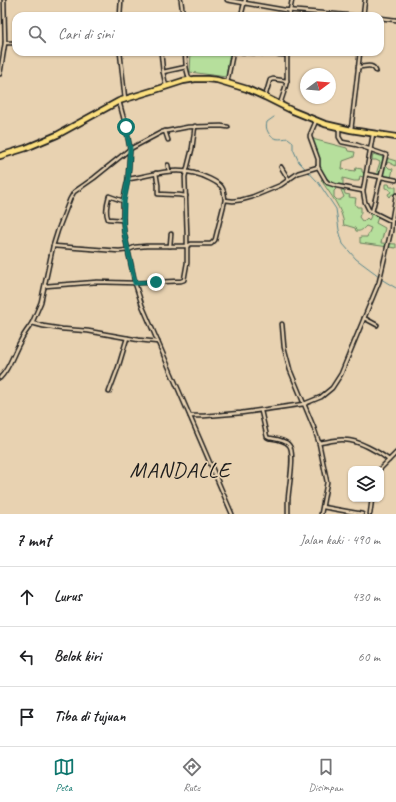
<!DOCTYPE html>
<html lang="id">
<head>
<meta charset="utf-8">
<style>
  :root { --surface:#fff; --page:#f6f6f6; --text:#202124; --muted:#757577; --line:#e0e0e0; --accent:#0f766e }
  body { margin:0; font-family:Caveat,sans-serif; background:var(--page); color:var(--text) }
  .controls { position:absolute; right:12px; bottom:12px; display:grid; overflow:hidden; border-radius:8px; box-shadow:0 1px 3px #0004 }
  .controls button { width:36px; height:36px; display:grid; place-items:center; padding:0; border:0; border-bottom:1px solid var(--line); background:var(--surface); color:var(--text); font:20px sans-serif }
  .compass { position:absolute; left:300px; top:68px; width:36px; height:36px; border-radius:50%; background:var(--surface); box-shadow:0 1px 3px #0004; rotate:74deg }
  .stop { position:absolute; width:12px; height:12px; margin:-9px; border:3px solid #0f766e; border-radius:50%; background:#fff }
  .stop.end { background:#0f766e; border-color:#fff; box-shadow:0 1px 4px #0008 }
  .list { margin:0; padding:0; list-style:none }
  h2 { display:flex; justify-content:space-between; align-items:center; height:52px; margin:0; padding:0 16px; font-size:17px }
  h2 small { font-size:13px; font-weight:400; color:var(--muted) }
  .list li { display:grid; grid-template-columns:26px 1fr auto; gap:12px; align-items:center; box-sizing:border-box; height:60px; padding:0 16px; border-top:1px solid var(--line) }
  .list b { display:block; font-size:15px; white-space:nowrap }
  .list em { font-size:13px; font-style:normal; color:var(--muted) }
  .icon { flex:none; width:22px; height:22px; fill:none; stroke:currentColor; stroke-width:2; stroke-linecap:round; stroke-linejoin:round }
  .map { position:relative; flex:none; width:396px; height:514px; overflow:hidden }
  .search { position:absolute; background:var(--surface); box-shadow:0 1px 3px #0004; left:12px; right:12px; top:12px; height:44px; display:flex; align-items:center; gap:10px; box-sizing:border-box; padding:0 14px; border-radius:12px; color:var(--muted); font-size:15px }
  .sheet { height:232px; background:var(--surface) }
  nav { display:flex; justify-content:space-around; align-items:center; box-sizing:border-box; height:56px; border-top:1px solid var(--line); background:var(--surface); font-size:11px; color:var(--muted) }
  nav a { display:grid; justify-items:center; gap:2px }
  nav .on { color:var(--accent) }
  .map>svg:first-child { display:block }
  .green { fill:#b6df9c; stroke:#697e5c }
  .lines { fill:none; stroke-linecap:round; stroke-linejoin:round }
  .stream { stroke:#56868c; stroke-width:1 }
  .street-casing { stroke:#1c1c1c; stroke-width:5.5 }
  .primary-casing { stroke:#1c1c1c; stroke-width:8 }
  .street { stroke:#e8d2b1; stroke-width:2.5 }
  .primary { stroke:#fce080; stroke-width:4.5 }
  .route { stroke:#0f766e; stroke-width:5 }
  .labels { text-anchor:middle; dominant-baseline:central; stroke-width:3.5; stroke-linejoin:round; paint-order:stroke }
  .quarter-label { font-size:22px; letter-spacing:1px; fill:#1c1c1c; stroke:#e8d2b1 }
</style>
</head>
<body>
<div class="map">
<svg width="396" height="514" viewBox="0 0 396 514">
  <rect width="100%" height="100%" fill="#e8d2b1"/>
  <filter id="ink" filterUnits="userSpaceOnUse"><feTurbulence type="fractalNoise" baseFrequency=".025" numOctaves="2"/><feDisplacementMap in="SourceGraphic" scale="8" xChannelSelector="R" yChannelSelector="G"/><feConvolveMatrix kernelMatrix="1 2 1 2 8 2 1 2 1" color-interpolation-filters="sRGB"/></filter>
  <g filter="url(#ink)">
    <g class="green">
      <polygon points="191,52 230,52 226,77 190,72"/>
      <polygon points="310,137 316,140 347,148 348,151 355,152 354,157 343,161 342,169 355,171 356,168 362,169 362,172 367,173 366,178 360,176 359,181 354,181 343,178 343,185 352,187 351,189 332,183 319,170 320,167 319,161"/>
      <polygon points="373,154 396,161 396,166 388,162 386,165 389,168 393,169 391,178 376,174 380,162 376,160 372,160"/>
      <path d="M323 178 329 184 336 189 334 191V197L337 200H340L344 197 341 190H344L345 194 350 195 349 197 356 198 355 204 357 207H361V212L359 217 362 221 365 220 367 218 369 220 371 216 369 214 371 212 374 215 377 214 378 217 376 223 385 228 381 243 396 244V248L360 243V237H367L371 228 366 226C363 229 361 232 356 231L355 228 345 225 344 226C343 209 330 194 321 180Z"/>
      <polygon points="385,184 389,184 390,187 396,187 396,198 396,195 392,194 390,197 389,196 388,194 391,192 389,189 385,188"/>
    </g>
    <g class="lines">
      <g class="stream">
        <path d="M274 117 267 122C266 126 266 128 268 132 272 141 281 139 288 138L293 142V149L299 162 318 182 336 209 339 230 343 244 356 259 379 276"/>
        <polyline points="381,279 396,288"/>
      </g>
      <g class="street-casing">
        <g id="street">
          <polyline points="181,0 183,16"/>
          <polyline points="227,0 285,10 357,16"/>
          <polyline points="120,16 121,0"/>
          <polyline points="241,16 245,0"/>
          <polyline points="289,16 292,0"/>
          <polyline points="363,16 365,0"/>
          <polyline points="380,18 396,20"/>
          <polyline points="5,43 16,43"/>
          <polyline points="120,52 125,99"/>
          <polyline points="161,52 163,72 166,86"/>
          <polyline points="185,52 186,67 189,79"/>
          <polyline points="242,52 287,55"/>
          <path d="M358 67C366 67 372 63 376 71"/>
          <polyline points="163,72 186,67"/>
          <polyline points="0,74 5,43 4,0"/>
          <polyline points="227,83 233,52"/>
          <polyline points="265,97 270,80 273,79 287,81 287,52"/>
          <polyline points="119,101 126,127 130,149 128,179 123,201 123,220 124,232 135,283 142,305 232,514"/>
          <polyline points="280,104 284,92 287,81"/>
          <polyline points="316,121 310,135 310,137 318,159 318,167 326,181 328,183 337,186 363,191 365,202 369,210 391,221"/>
          <polyline points="339,127 339,137 342,142 357,145 386,155 372,212"/>
          <polyline points="351,130 360,52"/>
          <polyline points="165,131 168,140"/>
          <polyline points="168,165 169,171"/>
          <polyline points="281,167 289,180"/>
          <polyline points="156,173 158,185 158,194 179,195 186,196"/>
          <polyline points="366,174 396,180"/>
          <path d="M128 179C159 174 179 164 210 179 222 185 224 187 225 200"/>
          <polyline points="363,191 373,134"/>
          <polyline points="392,219 396,219"/>
          <path d="M123 220 108 219C105 212 107 203 109 196L123 201"/>
          <polyline points="53,246 119,251 128,250 135,247 146,246 187,246 191,244 211,244 215,240 225,200 233,201 241,200 252,197 281,185 298,173 318,167"/>
          <polyline points="170,246 171,234"/>
          <polyline points="45,286 97,282 135,283 181,281 184,280 187,263 187,235 185,177 192,149 195,126"/>
          <polyline points="364,318 377,325"/>
          <polyline points="32,323 41,302 53,246 58,230 70,199 74,192 94,178 130,149 162,132 188,127 221,126 228,127"/>
          <polyline points="282,324 284,347 290,370 314,428 319,443 327,482 321,514"/>
          <path d="M0 378C10 368 13 354 20 342 23 335 28 329 32 323L43 326 62 329 88 331 139 340 158 342"/>
          <polyline points="109,392 118,368 127,338"/>
          <path d="M261 411 267 437 269 438C275 439 285 440 289 445 296 453 288 490 288 501 288 506 288 510 288 514"/>
          <polyline points="190,416 204,416 241,413 304,404 321,397 332,388 341,374 379,282 391,231 392,219 396,195"/>
          <path d="M319 443C327 442 337 439 345 440 358 440 379 452 389 460"/>
          <polyline points="380,469 396,453"/>
          <polyline points="323,507 362,514"/>
          <polyline points="370,514 372,499"/>
        </g>
      </g>
      <g class="primary-casing">
        <polyline id="primary" points="0,156 26,148 57,135 119,101 155,90 183,81 195,79 207,79 217,80 247,89 265,97 293,111 325,124 351,130 396,137"/>
      </g>
      <use href="#street" class="street"/>
      <use href="#primary" class="primary"/>
    </g>
  </g>
  <g class="lines" filter="url(#ink)">
    <polyline class="route" points="126,127 130,149 128,179 124,201 123,220 124,232 135,283 156,282"/>
  </g>
  <g class="labels">
    <g class="quarter-label">
      <text x="180" y="470">MANDALLE</text>
    </g>
  </g>
</svg>
<div class="controls">
<button><svg class="icon" aria-label="layers" viewBox="0 0 24 24"><path d="M12 4l9 5-9 5-9-5zM3 14l9 5 9-5"/></svg></button>
</div>
<svg class="compass" viewBox="-18 -18 36 36"><path d="M0-13l5 13h-10z" fill="#e53935"/><path d="M0 13l5-13h-10z" fill="#757577"/></svg>
<div class="stop" style="left:126px;top:127px"></div>
<div class="stop end" style="left:156px;top:282px"></div>
<div class="search"><svg class="icon" aria-label="search" viewBox="0 0 24 24"><circle cx="10" cy="10" r="6"/><path d="M15 15l6 6"/></svg>Cari di sini</div>
</div>
<section class="sheet">
<h2>7 mnt<small>Jalan kaki · 490 m</small></h2>
<ul class="list">
<li><svg class="icon" aria-label="ahead" viewBox="0 0 24 24"><path d="M12 20V5M6 11l6-6 6 6"/></svg><div><b>Lurus</b></div><em>430 m</em></li>
<li><svg class="icon" aria-label="left" viewBox="0 0 24 24"><path d="M17 20v-9H6M10 6l-5 5 5 5"/></svg><div><b>Belok kiri</b></div><em>60 m</em></li>
<li><svg class="icon" aria-label="arrive" viewBox="0 0 24 24"><path d="M6 21V4h12l-3 4 3 4H6"/></svg><div><b>Tiba di tujuan</b></div></li>
</ul>
</section>
<nav>
<a class="on"><svg class="icon" aria-label="map" viewBox="0 0 24 24"><path d="M3 6l6-2 6 2 6-2v14l-6 2-6-2-6 2zM9 4v14M15 6v14"/></svg>Peta</a>
<a><svg class="icon" aria-label="directions" viewBox="0 0 24 24"><path d="M12 3l9 9-9 9-9-9zM9 14v-3h6M13 9l2 2-2 2"/></svg>Rute</a>
<a><svg class="icon" aria-label="saved" viewBox="0 0 24 24"><path d="M7 4h10v16l-5-4-5 4z"/></svg>Disimpan</a>
</nav>
</body>
</html>
